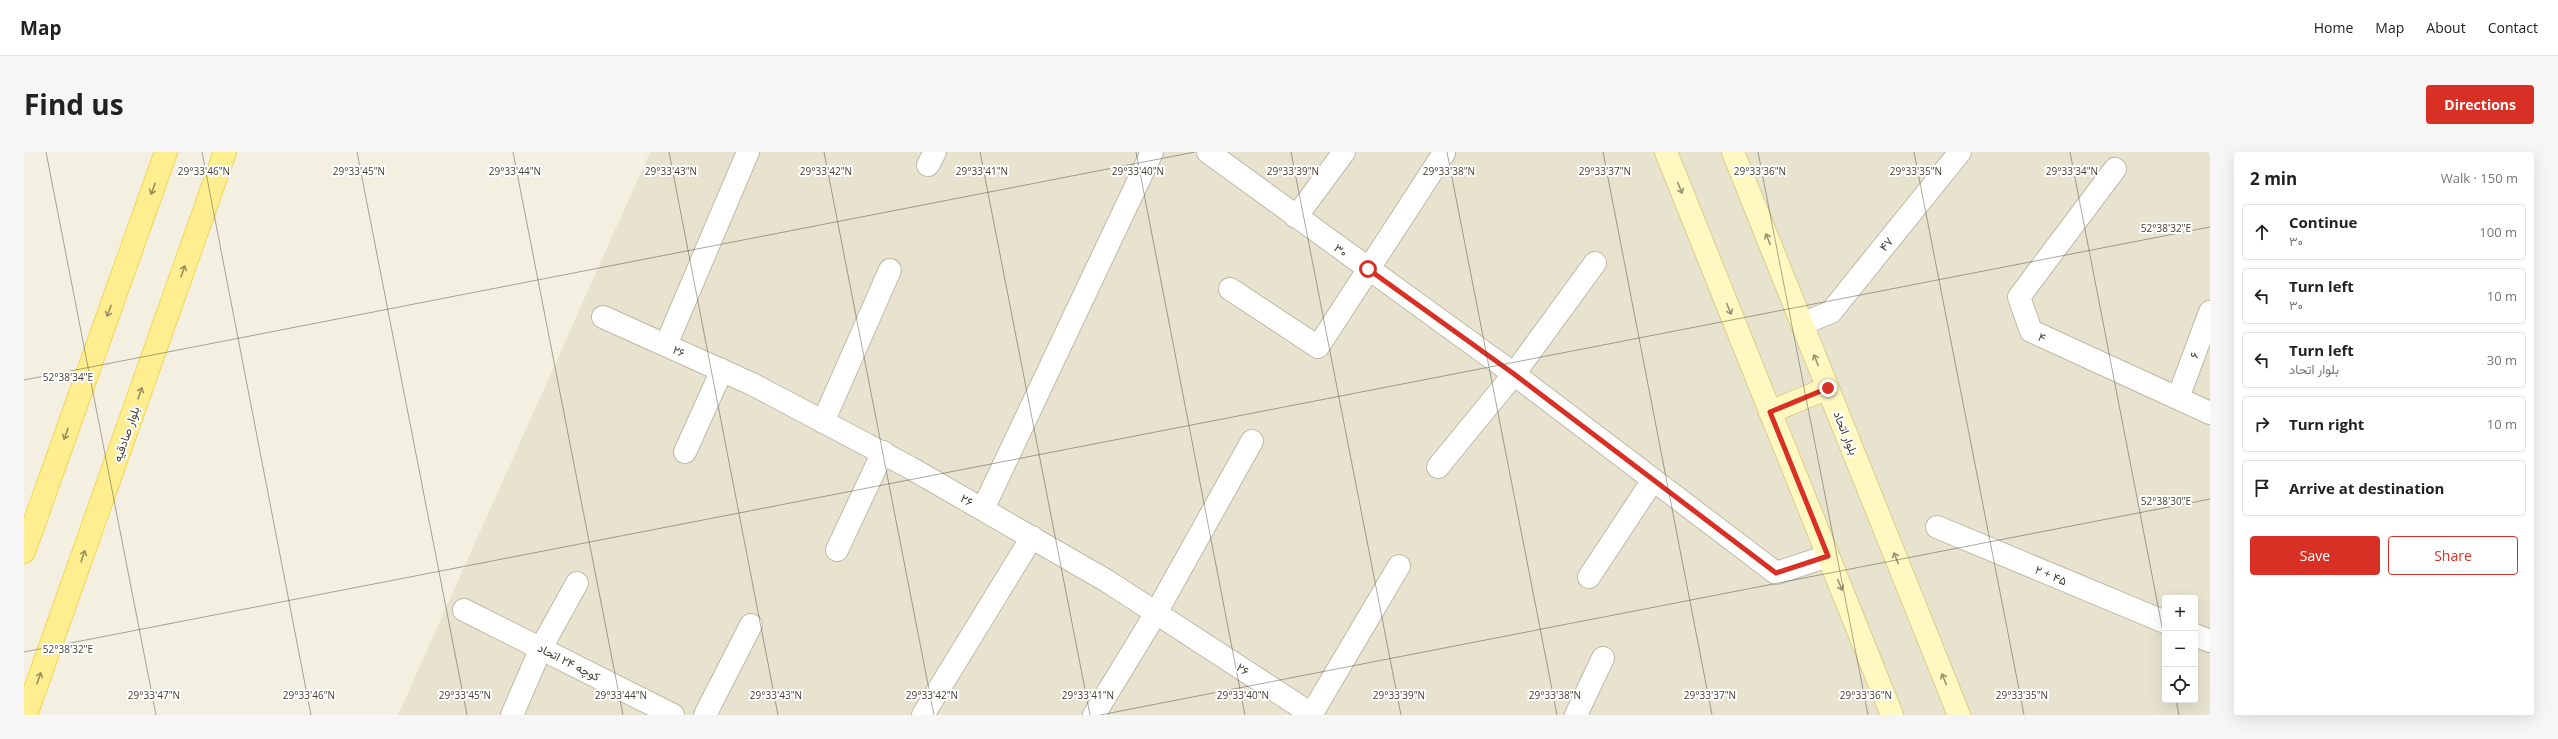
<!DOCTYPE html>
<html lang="en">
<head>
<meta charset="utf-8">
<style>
  :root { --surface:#fff; --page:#f6f6f6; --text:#222; --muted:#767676; --line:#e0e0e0; --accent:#d93025 }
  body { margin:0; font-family:"Open Sans",Vazirmatn,sans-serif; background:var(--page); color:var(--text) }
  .controls { position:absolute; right:12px; bottom:12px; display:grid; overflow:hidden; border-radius:4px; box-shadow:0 4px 16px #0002 }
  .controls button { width:36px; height:36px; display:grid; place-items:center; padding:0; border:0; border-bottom:1px solid var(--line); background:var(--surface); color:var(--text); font:20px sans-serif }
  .stop { position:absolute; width:12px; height:12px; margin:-9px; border:3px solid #d93025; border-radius:50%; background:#fff }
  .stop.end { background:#d93025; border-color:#fff; box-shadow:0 1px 4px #0008 }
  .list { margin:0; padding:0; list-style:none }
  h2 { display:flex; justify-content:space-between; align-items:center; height:52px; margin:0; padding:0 16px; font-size:17px }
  h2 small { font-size:13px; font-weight:400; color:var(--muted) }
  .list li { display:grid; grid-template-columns:26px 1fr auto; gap:12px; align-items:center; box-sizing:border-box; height:56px; margin:0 8px 8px; padding:0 8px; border:1px solid var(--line); border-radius:4px }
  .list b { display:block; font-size:15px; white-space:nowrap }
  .list p { margin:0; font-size:13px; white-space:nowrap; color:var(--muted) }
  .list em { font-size:13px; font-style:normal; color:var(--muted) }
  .actions { display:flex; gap:8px; padding:12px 16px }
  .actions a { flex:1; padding:9px 0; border:1px solid var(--accent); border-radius:4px; text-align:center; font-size:14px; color:var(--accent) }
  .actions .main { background:var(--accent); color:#fff }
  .icon { flex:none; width:22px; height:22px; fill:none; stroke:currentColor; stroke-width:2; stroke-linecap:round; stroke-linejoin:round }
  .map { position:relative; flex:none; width:2186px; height:563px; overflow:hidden; border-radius:4px }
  header { display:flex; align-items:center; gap:24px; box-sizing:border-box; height:56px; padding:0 20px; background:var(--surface); border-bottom:1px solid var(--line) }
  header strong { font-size:19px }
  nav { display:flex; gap:22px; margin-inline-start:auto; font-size:14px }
  .intro { display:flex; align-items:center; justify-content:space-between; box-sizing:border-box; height:96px; padding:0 24px }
  h1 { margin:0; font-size:28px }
  .button { padding:10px 18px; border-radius:4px; background:var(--accent); color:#fff; font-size:14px; font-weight:700 }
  main { display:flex; gap:24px; padding:0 24px }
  aside { flex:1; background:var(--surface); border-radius:4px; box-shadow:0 4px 16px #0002 }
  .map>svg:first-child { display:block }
  .residential { fill:#e8e3cf; fill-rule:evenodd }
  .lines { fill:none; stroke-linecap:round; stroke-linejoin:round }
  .minor-casing { stroke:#bfbaa4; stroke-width:24 }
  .secondary-casing { stroke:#d9cf8b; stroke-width:24 }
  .primary-casing { stroke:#f1d652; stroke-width:24 }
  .minor { stroke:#fff; stroke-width:22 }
  .secondary { stroke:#fff8c0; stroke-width:22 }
  .primary { stroke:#ffee8f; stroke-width:22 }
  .oneway { stroke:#999372 }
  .oneway2 { stroke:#998e5c }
  .route { stroke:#d93025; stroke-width:5 }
  .ticks { fill:none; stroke:#454032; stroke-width:1; stroke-opacity:0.45 }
  .labels { text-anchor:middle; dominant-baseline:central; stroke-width:4; stroke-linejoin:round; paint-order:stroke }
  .street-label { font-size:12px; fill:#454032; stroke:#fff }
  .ticks-label { font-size:10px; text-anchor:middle; fill:#454032; stroke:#fff; stroke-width:4; stroke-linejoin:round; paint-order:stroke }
</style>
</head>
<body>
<header>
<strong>Map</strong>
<nav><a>Home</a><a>Map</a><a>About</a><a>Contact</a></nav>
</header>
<div class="intro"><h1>Find us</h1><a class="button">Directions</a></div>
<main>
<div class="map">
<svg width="2186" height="563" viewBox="0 0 2186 563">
  <rect width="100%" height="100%" fill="#f3f0e2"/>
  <path class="residential" d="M626 0H2186V563H374ZM2141 446H2171V548H2141Z"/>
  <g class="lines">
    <g class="minor-casing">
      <g id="minor">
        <polyline points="1184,0 1490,222 1752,421 1804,404"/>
        <polyline points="904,13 911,0"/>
        <polyline points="2091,17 1995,145 2007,179 2186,261"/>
        <polyline points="1272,65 1320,0"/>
        <polyline points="1206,137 1294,195 1420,1"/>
        <polyline points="579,165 728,232 885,315 1083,429 1289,563"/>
        <polyline points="1778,172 1807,160 1936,0"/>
        <polyline points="642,193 724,0"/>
        <polyline points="2154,246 2186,160"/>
        <polyline points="799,270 866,118"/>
        <polyline points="661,300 698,218"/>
        <polyline points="1414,315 1490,222 1571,111"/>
        <polyline points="959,357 1128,0"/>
        <polyline points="1913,375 2141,470"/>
        <polyline points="813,398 859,300"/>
        <polyline points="1565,425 1629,328"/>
        <polyline points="440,458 649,563"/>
        <polyline points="2171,483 2186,489"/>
        <polyline points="488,563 517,496 553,431"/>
        <polyline points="681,563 727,473"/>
        <polyline points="899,563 1008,385"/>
        <polyline points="1070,563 1132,461 1228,289"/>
        <polyline points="1287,563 1375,414"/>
        <polyline points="1552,563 1579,506"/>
      </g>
    </g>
    <g class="secondary-casing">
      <g id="secondary">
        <polyline points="1642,0 1868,563"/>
        <polyline points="1709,0 1935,563"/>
        <polyline points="1746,260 1804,236"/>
      </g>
    </g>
    <g class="primary-casing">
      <g id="primary">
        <polyline points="0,400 142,0"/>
        <polyline points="2,563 201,0"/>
      </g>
    </g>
    <use href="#minor" class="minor"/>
    <use href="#secondary" class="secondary"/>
    <use href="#primary" class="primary"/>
  </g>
  <defs><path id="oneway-shaft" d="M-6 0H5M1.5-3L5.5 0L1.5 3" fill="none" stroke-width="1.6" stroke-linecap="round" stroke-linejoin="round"/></defs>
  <g class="oneway">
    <use href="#oneway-shaft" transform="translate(1656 36) rotate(68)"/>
    <use href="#oneway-shaft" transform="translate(1744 87) rotate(-112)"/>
    <use href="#oneway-shaft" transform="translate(1705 157) rotate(68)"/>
    <use href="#oneway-shaft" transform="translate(1792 208) rotate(-112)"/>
    <use href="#oneway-shaft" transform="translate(1872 406) rotate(-112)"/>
    <use href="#oneway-shaft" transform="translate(1816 433) rotate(68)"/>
    <use href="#oneway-shaft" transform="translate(1920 527) rotate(-112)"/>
  </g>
  <g class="oneway2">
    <use href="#oneway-shaft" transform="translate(129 37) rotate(110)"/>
    <use href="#oneway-shaft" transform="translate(159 119) rotate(-71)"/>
    <use href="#oneway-shaft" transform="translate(85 159) rotate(110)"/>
    <use href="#oneway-shaft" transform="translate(116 241) rotate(-71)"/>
    <use href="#oneway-shaft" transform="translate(42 282) rotate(110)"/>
    <use href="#oneway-shaft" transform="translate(59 404) rotate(-71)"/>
    <use href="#oneway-shaft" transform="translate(15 526) rotate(-71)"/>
  </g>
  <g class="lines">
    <polyline class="route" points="1344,117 1490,222 1752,421 1804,404 1746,260 1804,236"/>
  </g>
  <path class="ticks" d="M22 0 132 563M178 0 287 563M333 0 443 563M489 0 599 563M645 0 754 563M800 0 910 563M956 0 1066 563M1112 0 1221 563M1267 0 1377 563M1423 0 1533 563M1579 0 1688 563M1734 0 1844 563M1890 0 2000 563M2046 0 2141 490M0 228 1171 0M0 500 2186 75M2152 548 2155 563M1076 563 2186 347"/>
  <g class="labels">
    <g class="street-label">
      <text transform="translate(1862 92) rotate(-51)">۴۷</text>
      <text transform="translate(1317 98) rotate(36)">۳۰</text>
      <text transform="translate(2018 185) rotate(25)">۴</text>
      <text transform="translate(655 199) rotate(24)">۲۶</text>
      <text transform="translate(2170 203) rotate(-70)">۶</text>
      <text transform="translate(1822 281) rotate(68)">بلوار اتحاد</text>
      <text transform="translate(102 282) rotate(-71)">بلوار صادقیه</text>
      <text transform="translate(943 348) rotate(30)">۲۶</text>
      <text transform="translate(2027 423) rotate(23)">۲ + ۴۵</text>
      <text transform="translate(545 510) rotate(27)">کوچه ۲۴ اتحاد</text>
      <text transform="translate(1219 517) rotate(33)">۲۶</text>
    </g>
  </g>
  <g class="ticks-label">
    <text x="180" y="23">29°33'46"N</text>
    <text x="335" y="23">29°33'45"N</text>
    <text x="491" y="23">29°33'44"N</text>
    <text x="647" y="23">29°33'43"N</text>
    <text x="802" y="23">29°33'42"N</text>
    <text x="958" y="23">29°33'41"N</text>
    <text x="1114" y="23">29°33'40"N</text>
    <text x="1269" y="23">29°33'39"N</text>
    <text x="1425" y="23">29°33'38"N</text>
    <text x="1581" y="23">29°33'37"N</text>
    <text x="1736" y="23">29°33'36"N</text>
    <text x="1892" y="23">29°33'35"N</text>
    <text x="2048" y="23">29°33'34"N</text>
    <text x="2142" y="80">52°38'32"E</text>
    <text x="44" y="229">52°38'34"E</text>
    <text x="2142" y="353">52°38'30"E</text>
    <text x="44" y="501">52°38'32"E</text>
    <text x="130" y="547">29°33'47"N</text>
    <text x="285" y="547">29°33'46"N</text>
    <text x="441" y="547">29°33'45"N</text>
    <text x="597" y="547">29°33'44"N</text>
    <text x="752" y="547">29°33'43"N</text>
    <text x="908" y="547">29°33'42"N</text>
    <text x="1064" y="547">29°33'41"N</text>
    <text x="1219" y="547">29°33'40"N</text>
    <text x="1375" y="547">29°33'39"N</text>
    <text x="1531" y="547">29°33'38"N</text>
    <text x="1686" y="547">29°33'37"N</text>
    <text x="1842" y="547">29°33'36"N</text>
    <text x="1998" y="547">29°33'35"N</text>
  </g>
</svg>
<div class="controls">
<button>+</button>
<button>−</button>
<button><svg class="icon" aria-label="locate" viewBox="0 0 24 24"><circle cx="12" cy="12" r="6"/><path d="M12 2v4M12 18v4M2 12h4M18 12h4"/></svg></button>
</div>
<div class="stop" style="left:1344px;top:117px"></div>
<div class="stop end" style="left:1804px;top:236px"></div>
</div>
<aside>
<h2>2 min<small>Walk · 150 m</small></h2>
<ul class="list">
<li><svg class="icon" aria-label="ahead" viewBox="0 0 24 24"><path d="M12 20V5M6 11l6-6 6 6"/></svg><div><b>Continue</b><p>۳۰</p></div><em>100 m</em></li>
<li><svg class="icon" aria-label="left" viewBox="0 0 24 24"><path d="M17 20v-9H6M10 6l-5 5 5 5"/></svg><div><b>Turn left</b><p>۳۰</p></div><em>10 m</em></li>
<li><svg class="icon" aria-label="left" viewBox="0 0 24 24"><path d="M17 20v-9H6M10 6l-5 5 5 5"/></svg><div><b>Turn left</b><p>بلوار اتحاد</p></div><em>30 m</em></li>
<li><svg class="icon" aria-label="right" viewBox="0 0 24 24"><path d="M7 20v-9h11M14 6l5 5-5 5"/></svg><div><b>Turn right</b></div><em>10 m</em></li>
<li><svg class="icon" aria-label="arrive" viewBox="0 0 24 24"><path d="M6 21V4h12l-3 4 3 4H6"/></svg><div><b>Arrive at destination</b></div></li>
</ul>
<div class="actions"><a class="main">Save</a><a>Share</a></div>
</aside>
</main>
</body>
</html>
